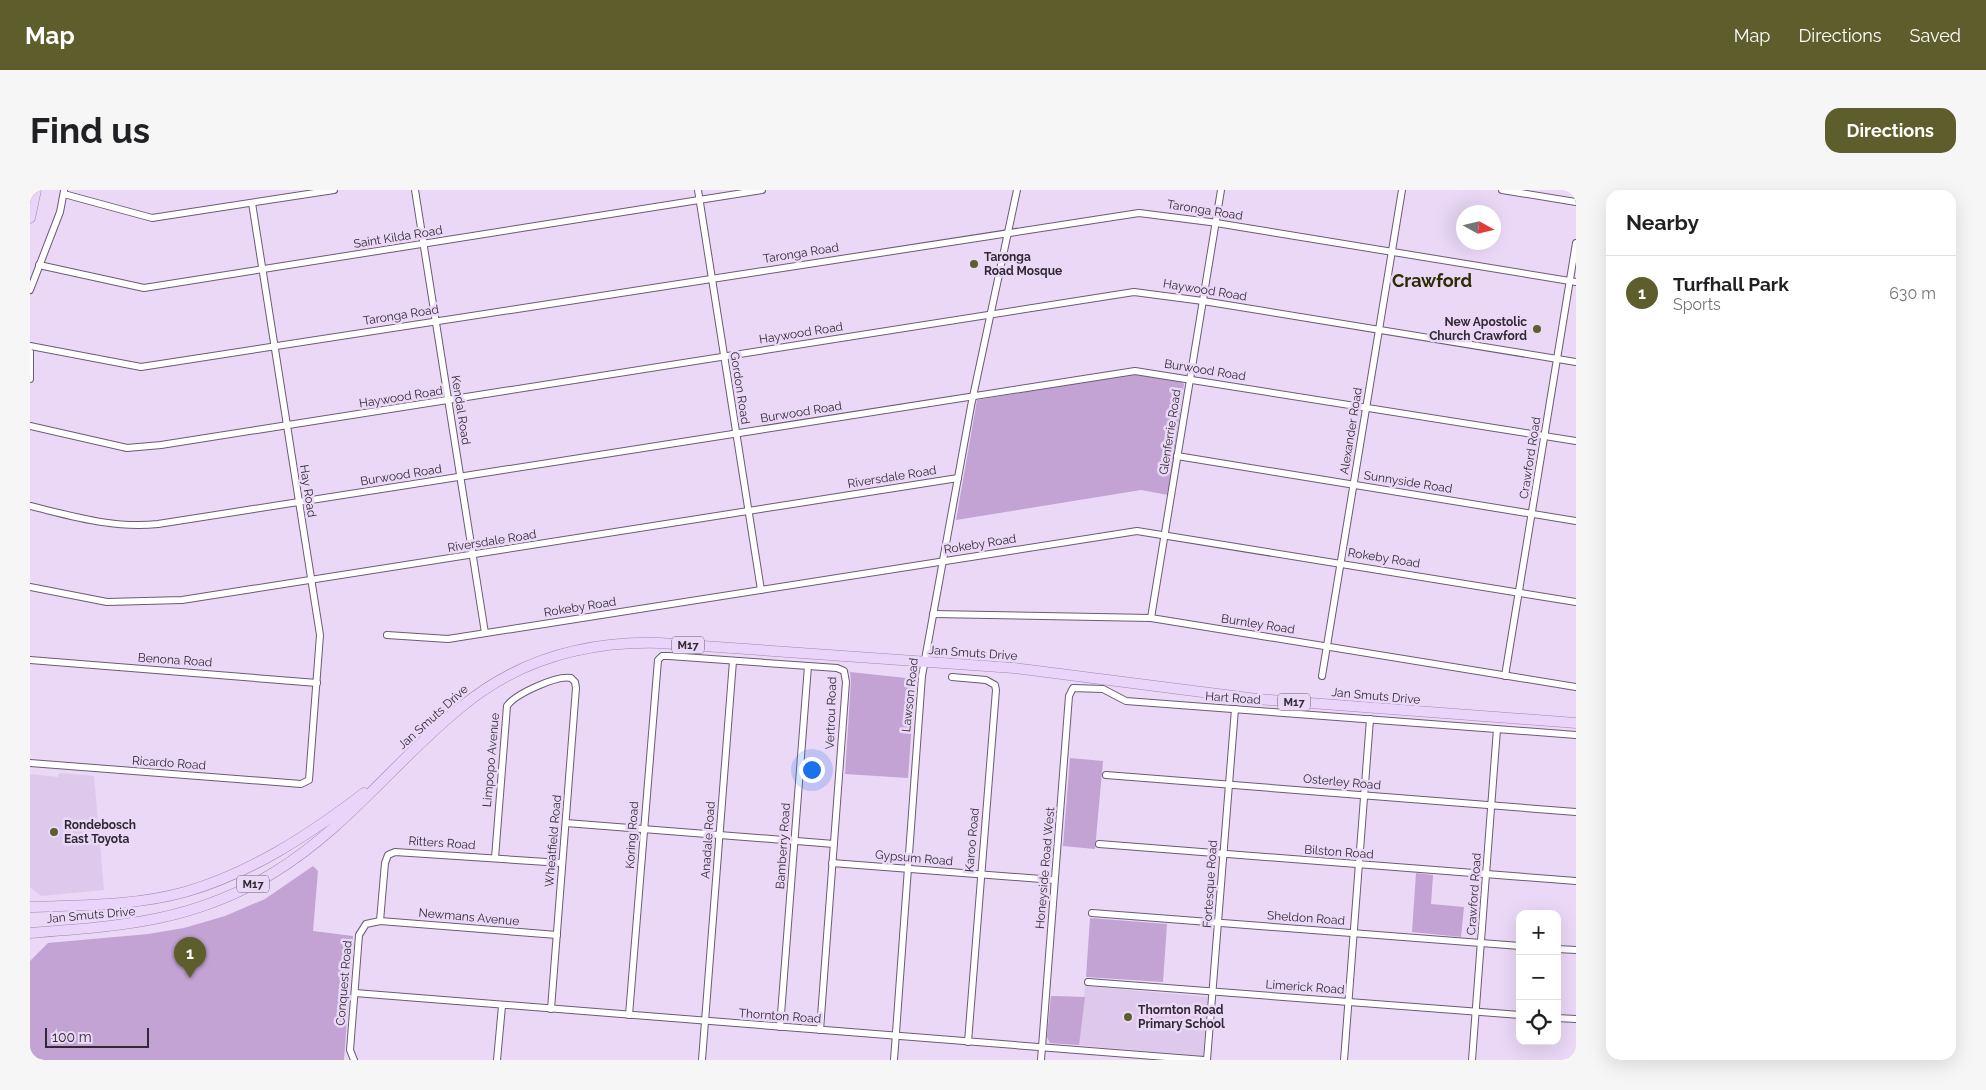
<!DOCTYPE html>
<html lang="en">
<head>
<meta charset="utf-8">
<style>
  :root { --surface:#fff; --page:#f6f6f6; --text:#202124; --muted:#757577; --line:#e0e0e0; --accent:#5d5e2b }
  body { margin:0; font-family:Raleway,sans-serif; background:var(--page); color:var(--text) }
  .controls { position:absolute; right:15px; bottom:15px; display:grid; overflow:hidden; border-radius:10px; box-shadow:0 5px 20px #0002 }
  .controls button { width:45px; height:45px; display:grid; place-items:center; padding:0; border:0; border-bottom:1px solid var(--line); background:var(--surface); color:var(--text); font:25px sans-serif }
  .compass { position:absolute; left:1426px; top:15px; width:45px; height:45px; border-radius:50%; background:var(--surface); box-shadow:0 5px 20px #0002; rotate:98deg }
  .scale { position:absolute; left:15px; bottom:12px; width:104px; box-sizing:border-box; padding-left:5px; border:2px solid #302934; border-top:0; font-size:14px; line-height:18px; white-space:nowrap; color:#302934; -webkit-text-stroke:4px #ead8f6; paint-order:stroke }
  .you { position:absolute; left:781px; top:579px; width:18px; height:18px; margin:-12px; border:4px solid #fff; border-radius:50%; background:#1a73e8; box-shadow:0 0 0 8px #1a73e833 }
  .badge { display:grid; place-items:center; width:32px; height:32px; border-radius:50%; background:var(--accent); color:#fff; font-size:16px; font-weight:700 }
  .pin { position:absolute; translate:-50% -41px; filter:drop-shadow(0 1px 2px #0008) }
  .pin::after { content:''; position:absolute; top:26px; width:18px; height:15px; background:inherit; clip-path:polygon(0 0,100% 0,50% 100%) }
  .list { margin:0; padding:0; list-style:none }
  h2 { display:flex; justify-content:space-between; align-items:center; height:65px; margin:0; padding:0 20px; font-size:21px }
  h2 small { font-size:16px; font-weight:400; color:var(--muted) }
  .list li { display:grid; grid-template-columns:32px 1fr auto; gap:15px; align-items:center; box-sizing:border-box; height:75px; padding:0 20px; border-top:1px solid var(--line) }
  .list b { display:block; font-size:19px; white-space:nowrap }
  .list p { margin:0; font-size:16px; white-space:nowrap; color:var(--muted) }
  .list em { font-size:16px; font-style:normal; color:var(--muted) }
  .icon { flex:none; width:28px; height:28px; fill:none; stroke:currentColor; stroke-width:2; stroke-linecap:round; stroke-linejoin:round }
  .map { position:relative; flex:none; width:1546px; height:870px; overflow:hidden; border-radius:15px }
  header { display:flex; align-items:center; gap:30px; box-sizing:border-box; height:70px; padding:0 25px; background:var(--accent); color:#fff }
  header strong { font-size:24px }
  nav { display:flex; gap:28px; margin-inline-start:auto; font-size:18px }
  .intro { display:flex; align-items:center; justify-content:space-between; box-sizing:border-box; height:120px; padding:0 30px }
  h1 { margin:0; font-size:35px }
  .button { padding:12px 22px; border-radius:15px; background:var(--accent); color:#fff; font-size:18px; font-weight:700 }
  main { display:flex; gap:30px; padding:0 30px }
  aside { flex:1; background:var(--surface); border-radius:15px; box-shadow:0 5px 20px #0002 }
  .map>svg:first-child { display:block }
  .built { fill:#dec8eb }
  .green { fill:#c2a3d4 }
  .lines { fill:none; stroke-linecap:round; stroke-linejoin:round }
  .minor-casing { stroke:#6b5b74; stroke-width:8 }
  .primary-casing { stroke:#a186b1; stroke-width:11 }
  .minor { stroke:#fff; stroke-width:6 }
  .primary { stroke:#ebd4f9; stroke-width:10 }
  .poi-dot { fill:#5d5e2b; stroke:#ead8f6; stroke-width:2 }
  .labels { text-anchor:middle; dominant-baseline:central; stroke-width:5; stroke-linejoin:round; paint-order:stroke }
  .shield { fill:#ead8f6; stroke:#685e6e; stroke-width:1 }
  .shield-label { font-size:11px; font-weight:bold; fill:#302934 }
  .street-label { font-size:12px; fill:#302934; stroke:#ead8f6 }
  .poi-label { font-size:12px; font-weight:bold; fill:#302934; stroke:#ead8f6; text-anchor:start }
  .district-label { font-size:18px; font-weight:bold; fill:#2c2c02; stroke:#ead8f6 }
</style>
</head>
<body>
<header>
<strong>Map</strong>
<nav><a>Map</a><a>Directions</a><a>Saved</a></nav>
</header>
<div class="intro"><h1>Find us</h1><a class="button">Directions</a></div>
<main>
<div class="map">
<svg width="1546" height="870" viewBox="0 0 1546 870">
  <rect width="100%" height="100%" fill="#ead8f6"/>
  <g class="built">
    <polygon points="29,583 64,586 74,700 11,706 0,697 0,584 28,587"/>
    <polygon points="1055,796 1178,807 1173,866 1020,853 1017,847 1021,806 1054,807"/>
  </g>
  <g class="green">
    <polygon points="1101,184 1151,191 1154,194 1138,305 1111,300 926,330 947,210"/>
    <polygon points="820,482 885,489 878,588 815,584 821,491"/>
    <polygon points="1040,568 1073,571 1065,659 1033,656"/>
    <polygon points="283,676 288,681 283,741 323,746 314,870 0,870 0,771 18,753 118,744 154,738 195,726 235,709"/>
    <polygon points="1386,683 1403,685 1401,714 1434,717 1431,747 1382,742"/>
    <polygon points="1060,728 1137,734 1133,792 1056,787"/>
    <polygon points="1021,806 1055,807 1049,855 1020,853 1017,847"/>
  </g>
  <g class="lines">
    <g class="minor-casing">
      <g id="minor">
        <polyline points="385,0 455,443"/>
        <polyline points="668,0 731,400"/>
        <polyline points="1472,0 1546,12"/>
        <polyline points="34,4 122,28 304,0"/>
        <polyline points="9,75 114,98 732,0"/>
        <polyline points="0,100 30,22 34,1"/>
        <polyline points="0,156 111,177 1109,23 1180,32 1546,92"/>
        <polyline points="0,162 0,189"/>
        <polyline points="0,236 97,258 131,255 1104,102 1173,111 1546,172"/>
        <polyline points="1147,266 1546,331"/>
        <path d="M0 316C42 326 84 339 128 334L1105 181 1546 251"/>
        <polyline points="0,397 77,412 152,410 928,288"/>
        <polyline points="903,424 1121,428 1546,497"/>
        <polyline points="1121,428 1191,0"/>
        <polyline points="357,445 418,449 1107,341 1546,412"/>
        <polyline points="0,470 287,493"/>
        <polyline points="1292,486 1372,0"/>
        <polyline points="1475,486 1546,53"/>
        <polyline points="922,487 956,490 965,495 966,500 938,852"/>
        <polyline points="0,573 271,594 279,590 290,445 222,13"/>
        <polyline points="1076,585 1546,622"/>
        <polyline points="536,633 804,654"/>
        <polyline points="1069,654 1546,691"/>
        <path d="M465 668 477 516C485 504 527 485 541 488L545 492 546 498 521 819"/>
        <polyline points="802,673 1024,690"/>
        <polyline points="1062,723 1490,756"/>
        <polyline points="350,731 355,673 358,665 365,662 532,673"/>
        <polyline points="1527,759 1546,760"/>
        <polyline points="1058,792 1490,825"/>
        <polyline points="325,803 1174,870"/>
        <polyline points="599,825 628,470 632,466 639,466 807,478 814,481 816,492 790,840"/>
        <polyline points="1527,828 1546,829"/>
        <polyline points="750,837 778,476"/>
        <polyline points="324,870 320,860 329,745 336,734 350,731 527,745"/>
        <polyline points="467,870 472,816"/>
        <polyline points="672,870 703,471"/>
        <polyline points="864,870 892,486 941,216 987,0"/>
        <polyline points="1011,870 1039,506 1043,498 1073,499 1096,511 1546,545"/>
        <polyline points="1177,870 1205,519"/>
        <polyline points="1314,870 1340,529"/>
        <polyline points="1442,870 1467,539"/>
      </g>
    </g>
    <g class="primary-casing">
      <g id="primary">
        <polyline points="0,28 6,0"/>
        <path d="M0 717C52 715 104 716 155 702 221 683 279 645 334 603"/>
        <path d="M0 743C91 736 163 732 243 683 316 639 365 571 430 518 487 470 557 451 630 453L984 478 1227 509 1546 533"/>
      </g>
    </g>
    <use href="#minor" class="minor"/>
    <use href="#primary" class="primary"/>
  </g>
  <g class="poi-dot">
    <circle cx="944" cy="74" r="5"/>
    <circle cx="1507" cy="139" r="5"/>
    <circle cx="24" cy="642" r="5"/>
    <circle cx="1098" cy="827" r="5"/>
  </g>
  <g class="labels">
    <g class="shield">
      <rect x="642" y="446.5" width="32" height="17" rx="4"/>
      <rect x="1248" y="503.5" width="32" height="17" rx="4"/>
      <rect x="207" y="685.5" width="32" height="17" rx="4"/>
    </g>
    <g class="shield-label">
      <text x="658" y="455">M17</text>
      <text x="1264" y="512">M17</text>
      <text x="223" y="694">M17</text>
    </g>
    <g class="street-label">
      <text transform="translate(1175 20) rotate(9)">Taronga Road</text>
      <text transform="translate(368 47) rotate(-9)">Saint Kilda Road</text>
      <text transform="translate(771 63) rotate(-9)">Taronga Road</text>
      <text transform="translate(1175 100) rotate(9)">Haywood Road</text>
      <text transform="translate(371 125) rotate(-9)">Taronga Road</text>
      <text transform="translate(771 143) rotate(-9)">Haywood Road</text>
      <text transform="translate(1175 180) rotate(9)">Burwood Road</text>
      <text transform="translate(710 198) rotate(81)">Gordon Road</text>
      <text transform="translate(371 207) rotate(-9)">Haywood Road</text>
      <text transform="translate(431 220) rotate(81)">Kendal Road</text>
      <text transform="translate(771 222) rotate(-9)">Burwood Road</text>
      <text transform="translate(1321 241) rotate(-81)">Alexander Road</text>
      <text transform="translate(1140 242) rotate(-81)">Glenferrie Road</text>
      <text transform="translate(1500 268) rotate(-81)">Crawford Road</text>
      <text transform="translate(371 285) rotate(-9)">Burwood Road</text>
      <text transform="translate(862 287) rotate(-9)">Riversdale Road</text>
      <text transform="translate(1378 292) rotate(9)">Sunnyside Road</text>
      <text transform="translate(278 301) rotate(81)">Hay Road</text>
      <text transform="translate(462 351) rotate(-9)">Riversdale Road</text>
      <text transform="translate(950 354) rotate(-9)">Rokeby Road</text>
      <text transform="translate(1354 368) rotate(9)">Rokeby Road</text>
      <text transform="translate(550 417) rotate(-9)">Rokeby Road</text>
      <text transform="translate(1228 434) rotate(9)">Burnley Road</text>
      <text transform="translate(943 463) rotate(4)">Jan Smuts Drive</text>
      <text transform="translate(145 470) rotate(4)">Benona Road</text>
      <text transform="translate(880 505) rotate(-84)">Lawson Road</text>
      <text transform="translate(1346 506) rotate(5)">Jan Smuts Drive</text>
      <text transform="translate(1203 508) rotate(4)">Hart Road</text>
      <text transform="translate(801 523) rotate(-88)">Vertrou Road</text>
      <text transform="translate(403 527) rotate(-42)">Jan Smuts Drive</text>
      <text transform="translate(461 570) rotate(-85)">Limpopo Avenue</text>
      <text transform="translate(139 573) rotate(4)">Ricardo Road</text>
      <text transform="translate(1312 592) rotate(5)">Osterley Road</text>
      <text transform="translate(602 645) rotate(-86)">Koring Road</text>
      <text transform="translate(678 650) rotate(-86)">Anadale Road</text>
      <text transform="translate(942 650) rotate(-85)">Karoo Road</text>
      <text transform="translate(523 651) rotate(-85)">Wheatfield Road</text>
      <text transform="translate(412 653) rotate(4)">Ritters Road</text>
      <text transform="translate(753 656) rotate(-86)">Bamberry Road</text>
      <text transform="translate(1309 662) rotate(4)">Bilston Road</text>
      <text transform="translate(884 668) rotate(5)">Gypsum Road</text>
      <text transform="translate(1015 678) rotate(-85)">Honeyside Road West</text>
      <text transform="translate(1180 694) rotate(-86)">Fortesque Road</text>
      <text transform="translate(1444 704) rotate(-86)">Crawford Road</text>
      <text transform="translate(61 725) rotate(-5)">Jan Smuts Drive</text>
      <text transform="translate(439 727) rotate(5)">Newmans Avenue</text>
      <text transform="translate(1276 728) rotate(4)">Sheldon Road</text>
      <text transform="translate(314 793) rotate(-85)">Conquest Road</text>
      <text transform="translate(1275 797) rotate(4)">Limerick Road</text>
      <text transform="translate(750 826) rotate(4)">Thornton Road</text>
    </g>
    <g class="poi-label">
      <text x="954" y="67">Taronga<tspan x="954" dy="14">Road Mosque</tspan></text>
      <text x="1497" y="132" text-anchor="end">New Apostolic<tspan x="1497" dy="14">Church Crawford</tspan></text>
      <text x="34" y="635">Rondebosch<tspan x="34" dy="14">East Toyota</tspan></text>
      <text x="1108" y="820">Thornton Road<tspan x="1108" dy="14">Primary School</tspan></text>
    </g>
    <g class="district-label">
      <text x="1402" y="90">Crawford</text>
    </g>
  </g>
</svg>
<div class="controls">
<button>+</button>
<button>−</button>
<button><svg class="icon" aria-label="locate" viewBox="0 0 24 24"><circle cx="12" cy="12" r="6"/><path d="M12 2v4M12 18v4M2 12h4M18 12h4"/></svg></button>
</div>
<svg class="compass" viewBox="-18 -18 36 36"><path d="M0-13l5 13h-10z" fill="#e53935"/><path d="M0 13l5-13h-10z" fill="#757577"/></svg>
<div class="scale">100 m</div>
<div class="you"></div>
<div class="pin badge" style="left:160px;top:788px">1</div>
</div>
<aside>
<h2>Nearby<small></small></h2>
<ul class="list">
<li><span class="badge">1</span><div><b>Turfhall Park</b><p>Sports</p></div><em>630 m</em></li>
</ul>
</aside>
</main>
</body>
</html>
